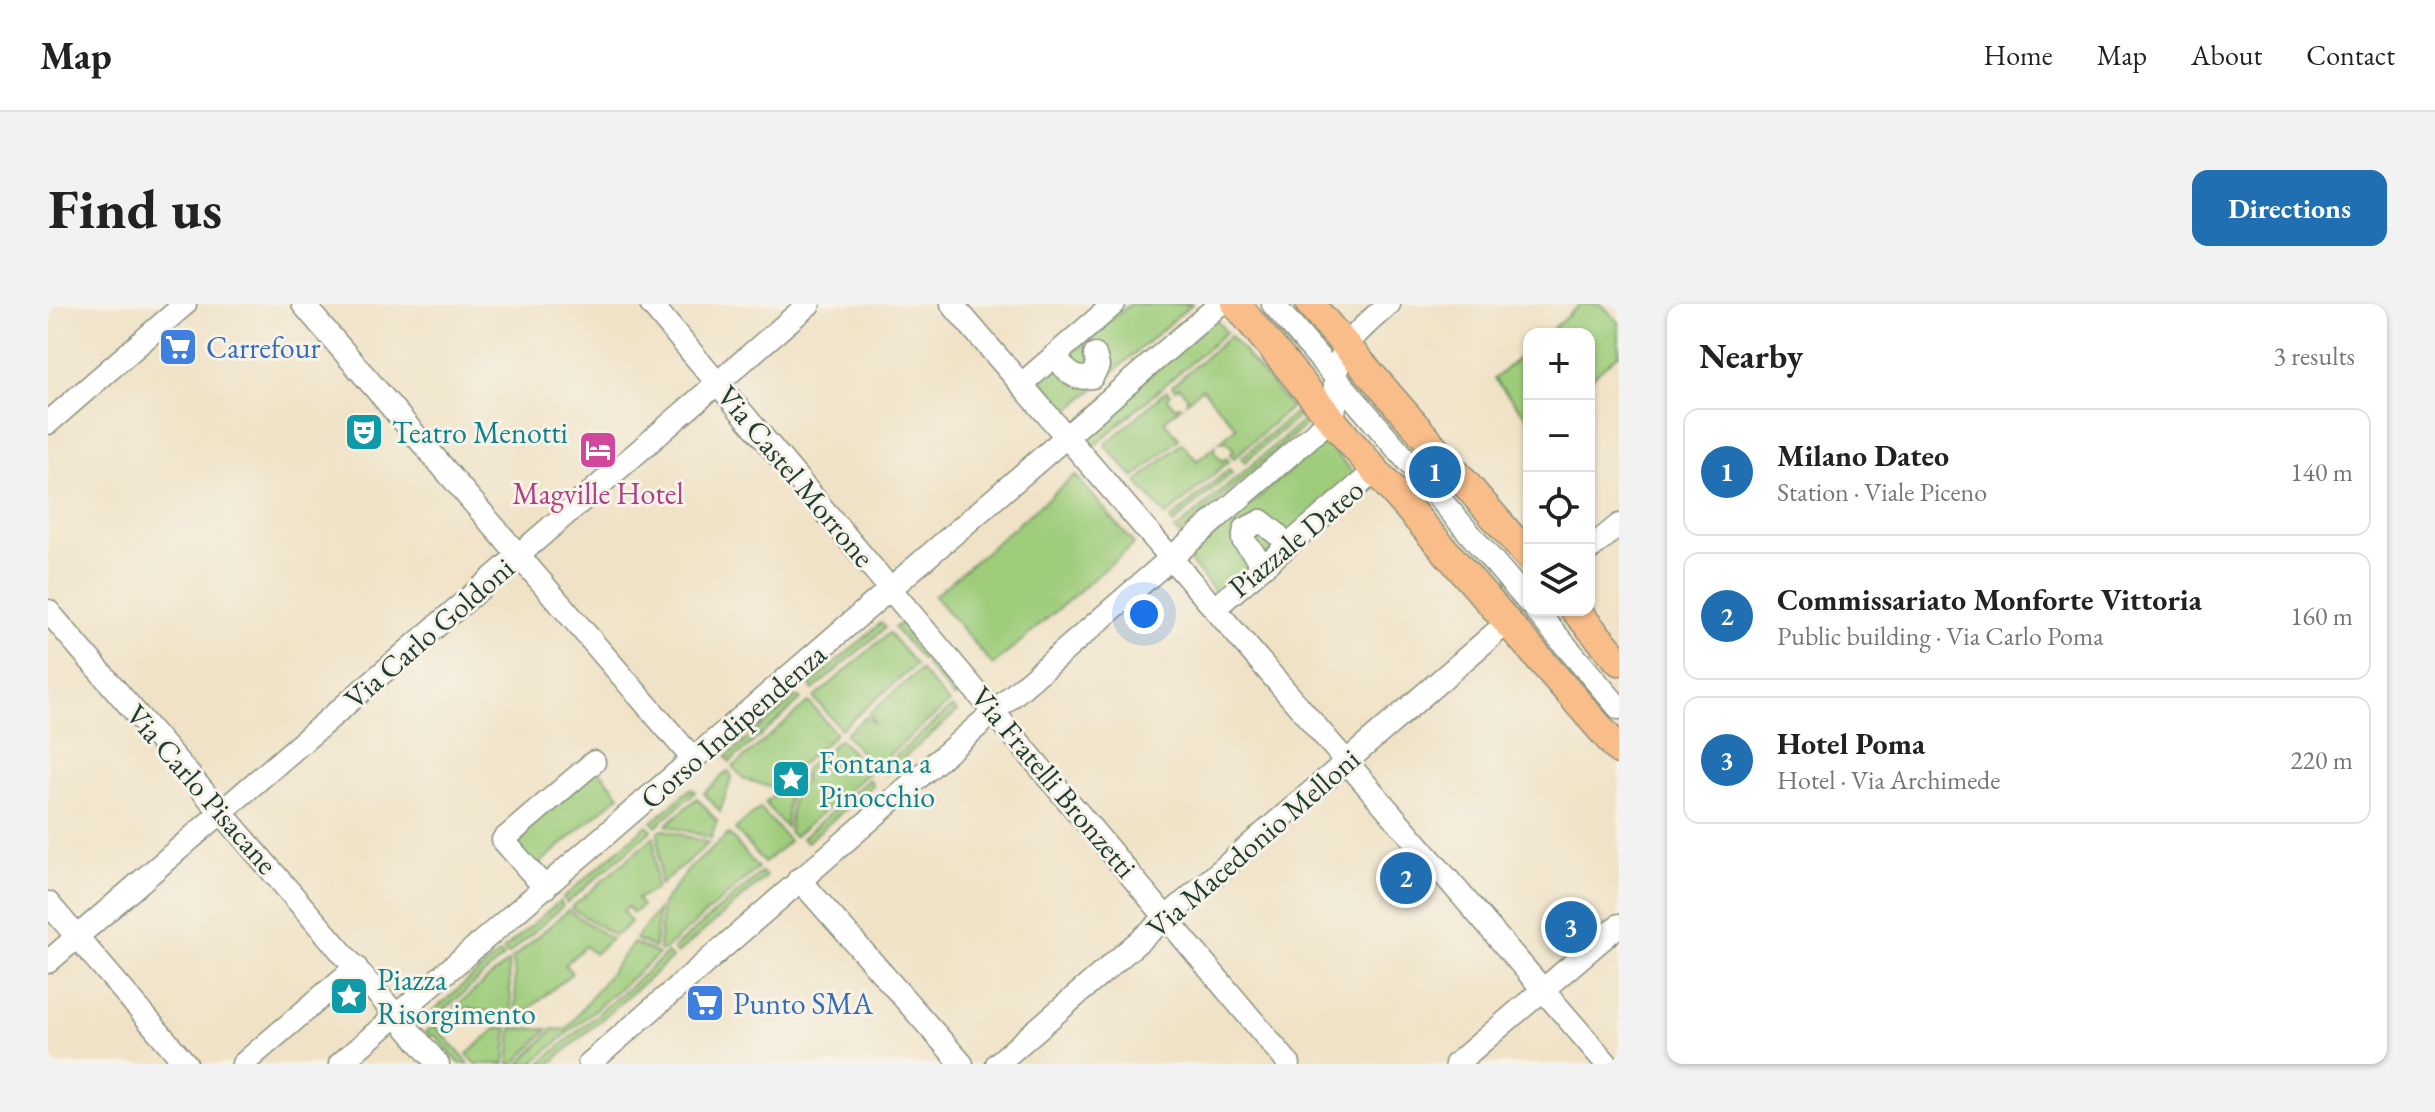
<!DOCTYPE html>
<html lang="en">
<head>
<meta charset="utf-8">
<style>
  :root { --surface:#fff; --page:#f2f2f2; --text:#222; --muted:#767676; --line:#e0e0e0; --accent:#1f6fb2 }
  body { margin:0; font-family:"EB Garamond",serif; background:var(--page); color:var(--text) }
  .controls { position:absolute; right:24px; top:24px; display:grid; overflow:hidden; border-radius:16px; box-shadow:0 2px 6px #0004 }
  .controls button { width:72px; height:72px; display:grid; place-items:center; padding:0; border:0; border-bottom:2px solid var(--line); background:var(--surface); color:var(--text); font:40px sans-serif }
  .you { position:absolute; left:1096px; top:310px; width:28px; height:28px; margin:-20px; border:6px solid #fff; border-radius:50%; background:#1a73e8; box-shadow:0 0 0 12px #1a73e833 }
  .badge { display:grid; place-items:center; width:52px; height:52px; border-radius:50%; background:var(--accent); color:#fff; font-size:26px; font-weight:700 }
  .pin { position:absolute; translate:-50% -50%; border:4px solid #fff; box-shadow:0 2px 8px #0006 }
  .list { margin:0; padding:0; list-style:none }
  h2 { display:flex; justify-content:space-between; align-items:center; height:104px; margin:0; padding:0 32px; font-size:34px }
  h2 small { font-size:26px; font-weight:400; color:var(--muted) }
  .list li { display:grid; grid-template-columns:52px 1fr auto; gap:24px; align-items:center; box-sizing:border-box; height:128px; margin:0 16px 16px; padding:0 16px; border:2px solid var(--line); border-radius:16px }
  .list b { display:block; font-size:30px; white-space:nowrap }
  .list p { margin:0; font-size:26px; white-space:nowrap; color:var(--muted) }
  .list em { font-size:26px; font-style:normal; color:var(--muted) }
  .icon { flex:none; width:44px; height:44px; fill:none; stroke:currentColor; stroke-width:2; stroke-linecap:round; stroke-linejoin:round }
  .map { position:relative; flex:none; width:1571px; height:760px; overflow:hidden; border-radius:16px }
  header { display:flex; align-items:center; gap:48px; box-sizing:border-box; height:112px; padding:0 40px; background:var(--surface); border-bottom:2px solid var(--line) }
  header strong { font-size:38px }
  nav { display:flex; gap:44px; margin-inline-start:auto; font-size:28px }
  .intro { display:flex; align-items:center; justify-content:space-between; box-sizing:border-box; height:192px; padding:0 48px }
  h1 { margin:0; font-size:56px }
  .button { padding:20px 36px; border-radius:16px; background:var(--accent); color:#fff; font-size:28px; font-weight:700 }
  main { display:flex; gap:48px; padding:0 48px }
  aside { flex:1; background:var(--surface); border-radius:16px; box-shadow:0 2px 6px #0004 }
  .map>svg:first-child { display:block }
  .green { fill:#9ecc7a; stroke:#5e8457; stroke-width:2 }
  .lines { fill:none; stroke-linecap:round; stroke-linejoin:round }
  .minor-casing { stroke:#88907d; stroke-width:25 }
  .major-casing { stroke:#88907d; stroke-width:31 }
  .minor { stroke:#fff; stroke-width:22 }
  .major { stroke:#f8bd89; stroke-width:28 }
  .labels { text-anchor:middle; dominant-baseline:central; stroke-width:6; stroke-linejoin:round; paint-order:stroke }
  .shop-label { font-size:30px; fill:#366cbe; stroke:#f7f3e8; text-anchor:start }
  .culture-label { font-size:30px; fill:#0d838f; stroke:#f7f3e8; text-anchor:start }
  .street-label { font-size:30px; fill:#1f3d34; stroke:#f7f3e8 }
  .hotel-label { font-size:30px; fill:#b23c85; stroke:#f7f3e8 }
</style>
</head>
<body>
<header>
<strong>Map</strong>
<nav><a>Home</a><a>Map</a><a>About</a><a>Contact</a></nav>
</header>
<div class="intro"><h1>Find us</h1><a class="button">Directions</a></div>
<main>
<div class="map">
<svg width="1571" height="760" viewBox="0 0 1571 760">
  <rect width="100%" height="100%" fill="#f7f3e8"/>
  <filter id="ink" filterUnits="userSpaceOnUse"><feTurbulence type="fractalNoise" baseFrequency=".0125" numOctaves="2"/><feDisplacementMap in="SourceGraphic" scale="16" xChannelSelector="R" yChannelSelector="G"/><feConvolveMatrix kernelMatrix="1 2 1 2 8 2 1 2 1" color-interpolation-filters="sRGB"/></filter>
  <filter id="wash" filterUnits="userSpaceOnUse"><feTurbulence type="fractalNoise" baseFrequency=".006" numOctaves="4" result="noise"/><feDisplacementMap in="SourceGraphic" scale="32" xChannelSelector="R" yChannelSelector="G"/><feGaussianBlur stdDeviation="1.8" result="paint"/><feColorMatrix in="noise" values="0 0 0 0 0 0 0 0 0 0 0 0 0 0 0 0 0 1.4 0 .05"/><feComposite in="paint" operator="in"/></filter>
  <g filter="url(#wash)">
    <rect width="100%" height="100%" fill="#f0e2c6"/>
    <g class="green">
      <polygon points="1082,0 1144,0 1020,107 993,76"/>
      <polygon points="1533,0 1553,0 1571,18 1571,50 1541,76 1541,30 1499,30"/>
      <polygon points="1223,11 1269,65 1264,69 1218,16"/>
      <polygon points="1167,14 1178,28 1045,143 1035,130"/>
      <polygon points="1182,32 1243,103 1186,154 1182,150 1186,146 1178,137 1172,138 1188,123 1154,84 1138,98 1139,92 1131,83 1127,86 1124,82"/>
      <polygon points="1481,45 1481,115 1446,75"/>
      <polygon points="1119,86 1123,90 1119,94 1127,103 1133,102 1116,117 1131,135 1086,174 1057,141"/>
      <polygon points="1247,108 1251,112 1197,158 1193,154"/>
      <polygon points="1259,113 1262,117 1131,231 1127,227"/>
      <polygon points="1277,136 1309,174 1171,292 1140,255"/>
      <polygon points="1134,139 1149,157 1167,142 1166,148 1174,157 1178,154 1181,157 1118,212 1089,178"/>
      <polygon points="1181,165 1184,169 1125,220 1122,216"/>
      <polygon points="1027,171 1086,240 945,361 886,292"/>
      <polygon points="855,318 859,323 858,329 874,348 881,349 874,356 846,324"/>
      <polygon points="833,319 837,324 765,386 762,381"/>
      <polygon points="841,329 868,361 793,425 766,394"/>
      <polygon points="886,354 886,363 903,383 909,382 914,388 906,394 878,361"/>
      <polygon points="872,366 901,399 826,464 797,430 818,413 828,420 821,410"/>
      <polygon points="749,392 753,396 682,458 678,453"/>
      <polygon points="761,398 788,430 752,461 739,461 733,474 723,483 696,475 685,463"/>
      <polygon points="904,403 909,408 837,470 833,465"/>
      <polygon points="792,435 821,468 746,533 741,528 745,485 756,479 756,466"/>
      <polygon points="548,463 572,491 486,564 462,536"/>
      <polygon points="680,467 684,472 672,508 656,489"/>
      <polygon points="821,475 825,481 758,539 754,534"/>
      <polygon points="737,481 741,484 738,524 717,499"/>
      <polygon points="643,484 647,488 608,522 604,518"/>
      <polygon points="649,494 669,517 663,534 618,521"/>
      <polygon points="712,504 741,537 716,559 687,525"/>
      <polygon points="599,521 604,526 519,599 515,594"/>
      <polygon points="614,525 661,539 612,581 610,528"/>
      <polygon points="681,530 710,564 615,647 611,646 614,600 641,565"/>
      <polygon points="606,532 608,585 589,595 594,602 585,609 580,603 575,607 583,618 567,632 523,604"/>
      <polygon points="714,568 718,573 629,650 625,645"/>
      <polygon points="512,597 515,602 460,651 455,646"/>
      <polygon points="520,606 563,635 546,650 537,642 517,661 524,669 474,711 468,710 466,660 463,656"/>
      <polygon points="610,606 607,644 587,635"/>
      <polygon points="585,639 611,650 484,760 472,760 505,725 518,726"/>
      <polygon points="452,649 456,653 388,713 384,708"/>
      <polygon points="620,649 624,654 502,760 492,760"/>
      <polygon points="460,658 464,710 407,703"/>
      <polygon points="387,721 421,760 412,760 388,732 382,732 378,728"/>
      <polygon points="449,724 460,724 457,760 428,760 419,750"/>
      <polygon points="464,724 500,725 467,760 461,760"/>
    </g>
  </g>
  <g filter="url(#ink)">
    <g class="lines">
      <g class="minor-casing">
        <g id="minor">
          <polyline points="255,0 646,456"/>
          <polyline points="603,0 1241,760"/>
          <polyline points="904,0 1559,760"/>
          <polyline points="1225,0 1481,299"/>
          <path d="M1007 51C1018 66 1024 77 1044 73L1050 62 1047 51"/>
          <polyline points="974,80 1066,0"/>
          <polyline points="0,119 137,0"/>
          <polyline points="1541,246 1571,221"/>
          <polyline points="1216,262 1195,236 1197,225 1213,217 1229,230"/>
          <polyline points="1167,304 1328,166"/>
          <polyline points="1487,306 1571,404"/>
          <polyline points="0,307 390,760"/>
          <polyline points="751,575 914,760"/>
          <polyline points="497,584 455,536 546,458"/>
          <polyline points="0,599 138,760"/>
          <polyline points="0,658 761,0"/>
          <polyline points="195,760 308,663"/>
          <polyline points="292,760 1172,0"/>
          <path d="M541 760 1284 114C1290 101 1286 90 1287 76 1291 40 1316 22 1341 0"/>
          <polyline points="949,760 1461,317"/>
          <polyline points="1408,760 1571,621"/>
        </g>
      </g>
      <g class="major-casing">
        <g id="major">
          <polyline points="1188,0 1298,133 1571,446"/>
          <polyline points="1262,0 1481,253"/>
          <polyline points="1527,306 1571,357"/>
        </g>
      </g>
      <use href="#minor" class="minor"/>
      <use href="#major" class="major"/>
    </g>
  </g>
  <defs>
    <g id="supermarket-square" transform="scale(2)"><rect x="-9" y="-9" width="18" height="18" rx="4" fill="#3f7fe0" stroke="#f7f3e8"/><path d="M-6-5.5h2.5l.6 2H6L4.5 2H-2.5L-4.4-4H-6ZM-1.5 3.2a1.3 1.3 0 1 0 .1 0ZM3 3.2a1.3 1.3 0 1 0 .1 0Z" fill="#fff"/></g>
    <g id="theatre-square" transform="scale(2)"><rect x="-9" y="-9" width="18" height="18" rx="4" fill="#0f9aa8" stroke="#f7f3e8"/><path d="M-5-5.5Q0-4 5-5.5V0Q5 5 0 6Q-5 5-5 0ZM-3.3-2.5H-1v1.5H-3.3ZM1-2.5H3.3v1.5H1ZM-2.8 1Q0 5.5 2.8 1Z" fill="#fff"/></g>
    <g id="hotel-square" transform="scale(2)"><rect x="-9" y="-9" width="18" height="18" rx="4" fill="#d1479c" stroke="#f7f3e8"/><path d="M-6-4.5h1.5V1H6V5H4.5V3h-9V5H-6ZM-4 0a1.8 1.8 0 1 1 3.6 0ZM.5 0V-2.5h3Q6-2.5 6 0Z" fill="#fff"/></g>
    <g id="sight-square" transform="scale(2)"><rect x="-9" y="-9" width="18" height="18" rx="4" fill="#0f9aa8" stroke="#f7f3e8"/><path d="M0-6L1.8-2.2L6-1.7L2.9 1.2L3.7 5.4L0 3.3L-3.7 5.4L-2.9 1.2L-6-1.7L-1.8-2.2Z" fill="#fff"/></g>
  </defs>
  <g fill-rule="evenodd">
    <use href="#supermarket-square" x="130" y="43"/>
    <use href="#theatre-square" x="316" y="128"/>
    <use href="#hotel-square" x="550" y="146"/>
    <use href="#sight-square" x="743" y="475"/>
    <use href="#sight-square" x="301" y="692"/>
    <use href="#supermarket-square" x="657" y="699"/>
  </g>
  <g class="labels">
    <g class="shop-label">
      <text x="158" y="43">Carrefour</text>
      <text x="685" y="699">Punto SMA</text>
    </g>
    <g class="culture-label">
      <text x="344" y="128">Teatro Menotti</text>
      <text x="771" y="458">Fontana a<tspan x="771" dy="34">Pinocchio</tspan></text>
      <text x="329" y="675">Piazza<tspan x="329" dy="34">Risorgimento</tspan></text>
    </g>
    <g class="street-label">
      <text transform="translate(748 172) rotate(50)">Via Castel Morrone</text>
      <text transform="translate(1248 234) rotate(-40)">Piazzale Dateo</text>
      <text transform="translate(381 329) rotate(-41)">Via Carlo Goldoni</text>
      <text transform="translate(685 422) rotate(-41)">Corso Indipendenza</text>
      <text transform="translate(1006 478) rotate(50)">Via Fratelli Bronzetti</text>
      <text transform="translate(154 485) rotate(49)">Via Carlo Pisacane</text>
      <text transform="translate(1205 539) rotate(-41)">Via Macedonio Melloni</text>
    </g>
    <g class="hotel-label">
      <text x="550" y="189">Magville Hotel</text>
    </g>
  </g>
</svg>
<div class="controls">
<button>+</button>
<button>−</button>
<button><svg class="icon" aria-label="locate" viewBox="0 0 24 24"><circle cx="12" cy="12" r="6"/><path d="M12 2v4M12 18v4M2 12h4M18 12h4"/></svg></button>
<button><svg class="icon" aria-label="layers" viewBox="0 0 24 24"><path d="M12 4l9 5-9 5-9-5zM3 14l9 5 9-5"/></svg></button>
</div>
<div class="you"></div>
<div class="pin badge" style="left:1387px;top:168px">1</div>
<div class="pin badge" style="left:1358px;top:574px">2</div>
<div class="pin badge" style="left:1523px;top:623px">3</div>
</div>
<aside>
<h2>Nearby<small>3 results</small></h2>
<ul class="list">
<li><span class="badge">1</span><div><b>Milano Dateo</b><p>Station · Viale Piceno</p></div><em>140 m</em></li>
<li><span class="badge">2</span><div><b>Commissariato Monforte Vittoria</b><p>Public building · Via Carlo Poma</p></div><em>160 m</em></li>
<li><span class="badge">3</span><div><b>Hotel Poma</b><p>Hotel · Via Archimede</p></div><em>220 m</em></li>
</ul>
</aside>
</main>
</body>
</html>
